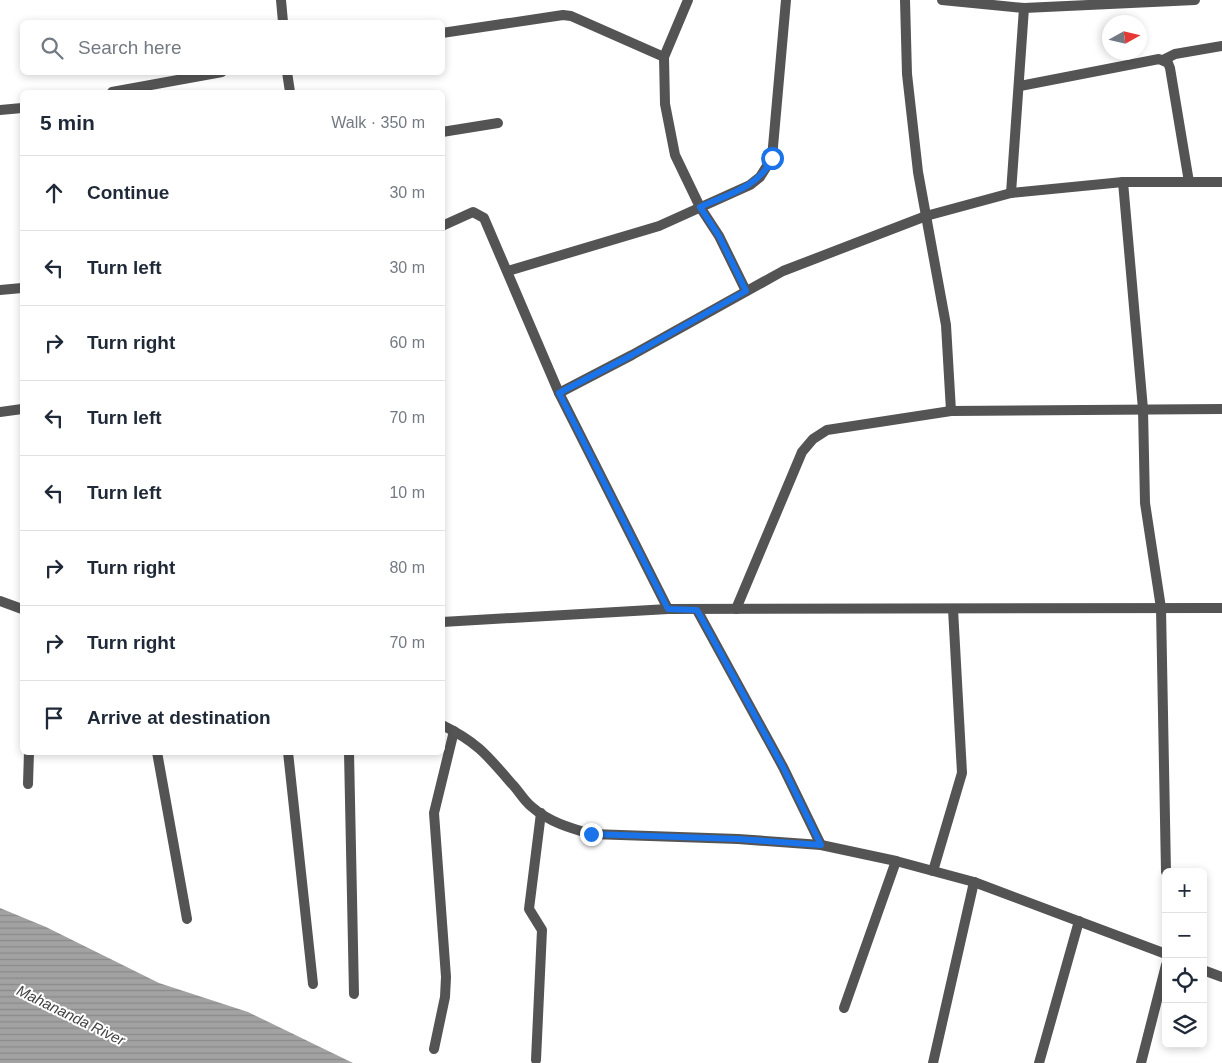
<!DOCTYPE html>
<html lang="en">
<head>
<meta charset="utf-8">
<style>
  :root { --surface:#fff; --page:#f6f6f7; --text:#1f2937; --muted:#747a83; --line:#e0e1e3 }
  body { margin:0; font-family:Helvetica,sans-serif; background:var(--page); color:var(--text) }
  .controls { position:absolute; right:15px; bottom:15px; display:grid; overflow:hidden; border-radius:8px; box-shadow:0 2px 8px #0003 }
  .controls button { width:45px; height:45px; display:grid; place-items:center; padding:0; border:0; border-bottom:1px solid var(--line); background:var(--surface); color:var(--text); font:25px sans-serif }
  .compass { position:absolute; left:1102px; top:15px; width:45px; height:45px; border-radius:50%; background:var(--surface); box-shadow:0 2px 8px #0003; rotate:82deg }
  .stop { position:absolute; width:15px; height:15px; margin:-11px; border:4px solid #1a73e8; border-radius:50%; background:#fff }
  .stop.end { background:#1a73e8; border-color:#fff; box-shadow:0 1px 5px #0008 }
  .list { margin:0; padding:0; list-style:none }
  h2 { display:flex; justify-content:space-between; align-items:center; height:65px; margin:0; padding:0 20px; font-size:21px }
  h2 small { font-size:16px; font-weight:400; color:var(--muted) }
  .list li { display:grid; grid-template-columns:32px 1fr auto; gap:15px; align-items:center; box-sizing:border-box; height:75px; padding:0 20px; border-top:1px solid var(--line) }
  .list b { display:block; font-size:19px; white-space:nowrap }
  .list em { font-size:16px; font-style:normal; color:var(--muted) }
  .icon { flex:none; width:28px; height:28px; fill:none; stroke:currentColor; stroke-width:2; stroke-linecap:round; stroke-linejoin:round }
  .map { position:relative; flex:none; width:1222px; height:1063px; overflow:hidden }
  .search { position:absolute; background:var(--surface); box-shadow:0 2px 8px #0003; left:20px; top:20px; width:425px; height:55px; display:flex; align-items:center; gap:12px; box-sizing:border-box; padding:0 18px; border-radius:8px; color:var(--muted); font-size:19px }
  .panel { position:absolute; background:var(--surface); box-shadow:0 2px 8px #0003; left:20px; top:90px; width:425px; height:665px; border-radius:8px }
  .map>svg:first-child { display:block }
  .water { fill:url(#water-rules) }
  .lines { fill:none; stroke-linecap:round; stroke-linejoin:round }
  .street { stroke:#545454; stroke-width:10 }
  .route { stroke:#1a73e8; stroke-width:6 }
  .labels { text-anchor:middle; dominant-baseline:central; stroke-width:4; stroke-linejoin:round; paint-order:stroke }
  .water-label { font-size:15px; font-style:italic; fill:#434343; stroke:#fff }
</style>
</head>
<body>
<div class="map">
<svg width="1222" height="1063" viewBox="0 0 1222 1063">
  <defs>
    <pattern id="water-rules" width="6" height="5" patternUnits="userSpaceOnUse" patternTransform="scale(1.25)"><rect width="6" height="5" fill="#a2a2a2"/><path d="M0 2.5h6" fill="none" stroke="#8a8a8a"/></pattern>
  </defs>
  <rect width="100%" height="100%" fill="#fff"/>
  <polygon class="water" points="0,908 46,927 159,983 248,1012 353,1063 0,1063"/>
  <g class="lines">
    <g class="street">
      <polyline points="281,0 283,22"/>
      <polyline points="688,0 664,57 665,104 675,155 700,207 719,236 746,291"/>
      <polyline points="905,0 907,74 918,172 946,325 951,411"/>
      <polyline points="942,0 1024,8 1195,0"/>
      <polyline points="442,33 563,15 571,16 664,57"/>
      <polyline points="1163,60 1175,54 1222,46"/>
      <polyline points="287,72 290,92"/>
      <polyline points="1020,86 1159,59 1168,63 1170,68 1189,182"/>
      <polyline points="112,92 222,72"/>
      <polyline points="0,110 22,108"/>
      <polyline points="442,132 498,123"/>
      <polyline points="1123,182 1143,409 1145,503 1161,608 1166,872"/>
      <polyline points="1011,193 1024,8"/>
      <polyline points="442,226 473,212 484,218 559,393"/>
      <polyline points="508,271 659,226 750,185 760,177 772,158 786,0"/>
      <polyline points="0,290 22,288"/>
      <polyline points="0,412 22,409"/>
      <polyline points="0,601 22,609"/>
      <polyline points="668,609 559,393 632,355 783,271 926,216 1011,193 1123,182 1222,182"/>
      <polyline points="736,609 802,452 813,439 827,430 951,411 1222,409"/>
      <polyline points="697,610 783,767 821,845"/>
      <polyline points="442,622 668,609 1222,608"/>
      <path d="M442 725C477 742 487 755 512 784 519 791 524 801 532 807 549 822 570 828 591 834L738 839 821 845 896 861 974 882 1166 954"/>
      <polyline points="157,752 187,919"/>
      <polyline points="288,752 313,984"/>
      <polyline points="349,752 354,994"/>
      <polyline points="28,784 29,752"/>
      <polyline points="933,871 962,773 953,609"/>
      <polyline points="1203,970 1222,977"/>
      <polyline points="844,1008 896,861"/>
      <polyline points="434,1049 445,997 446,977 434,813 454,731"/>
      <polyline points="536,1060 542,930 529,909 541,813"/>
      <polyline points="933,1063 974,882"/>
      <polyline points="1039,1063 1079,921"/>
      <polyline points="1141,1063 1166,965"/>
    </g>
  </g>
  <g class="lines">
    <path class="route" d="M591 834 738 839 821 845 783 767 697 610 668 609 559 393 632 355 746 291 719 236 700 207C726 195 760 187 772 158"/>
  </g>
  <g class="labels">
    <g class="water-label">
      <text transform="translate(71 1015) rotate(26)">Mahananda River</text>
    </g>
  </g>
</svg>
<div class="controls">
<button>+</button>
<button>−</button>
<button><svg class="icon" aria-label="locate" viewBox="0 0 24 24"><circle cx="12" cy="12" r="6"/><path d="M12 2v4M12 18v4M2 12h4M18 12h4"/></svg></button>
<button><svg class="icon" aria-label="layers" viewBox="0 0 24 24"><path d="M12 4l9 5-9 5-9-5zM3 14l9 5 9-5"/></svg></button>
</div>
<svg class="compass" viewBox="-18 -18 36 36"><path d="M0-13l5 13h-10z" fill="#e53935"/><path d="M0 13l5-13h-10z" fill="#747a83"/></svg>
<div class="stop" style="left:772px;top:158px"></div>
<div class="stop end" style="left:591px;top:834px"></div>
<div class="search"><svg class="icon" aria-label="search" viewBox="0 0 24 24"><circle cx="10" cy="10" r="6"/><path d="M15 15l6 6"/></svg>Search here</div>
<section class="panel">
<h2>5 min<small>Walk · 350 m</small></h2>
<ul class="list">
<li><svg class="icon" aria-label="ahead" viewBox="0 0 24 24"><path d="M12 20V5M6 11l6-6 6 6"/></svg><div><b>Continue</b></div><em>30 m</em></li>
<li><svg class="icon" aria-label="left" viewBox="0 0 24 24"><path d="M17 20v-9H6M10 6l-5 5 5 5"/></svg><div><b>Turn left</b></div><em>30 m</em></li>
<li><svg class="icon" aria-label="right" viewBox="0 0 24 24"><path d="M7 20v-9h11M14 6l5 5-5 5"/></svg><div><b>Turn right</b></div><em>60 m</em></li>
<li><svg class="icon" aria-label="left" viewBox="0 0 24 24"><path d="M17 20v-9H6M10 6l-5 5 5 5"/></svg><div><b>Turn left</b></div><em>70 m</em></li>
<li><svg class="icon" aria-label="left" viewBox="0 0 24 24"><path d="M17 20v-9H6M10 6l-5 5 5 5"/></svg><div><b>Turn left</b></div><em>10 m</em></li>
<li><svg class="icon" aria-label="right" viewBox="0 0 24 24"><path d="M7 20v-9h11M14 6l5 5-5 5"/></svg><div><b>Turn right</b></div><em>80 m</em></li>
<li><svg class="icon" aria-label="right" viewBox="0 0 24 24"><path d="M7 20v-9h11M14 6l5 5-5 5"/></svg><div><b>Turn right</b></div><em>70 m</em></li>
<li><svg class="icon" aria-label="arrive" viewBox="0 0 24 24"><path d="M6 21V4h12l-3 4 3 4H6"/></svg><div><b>Arrive at destination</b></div></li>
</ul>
</section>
</div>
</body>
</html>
